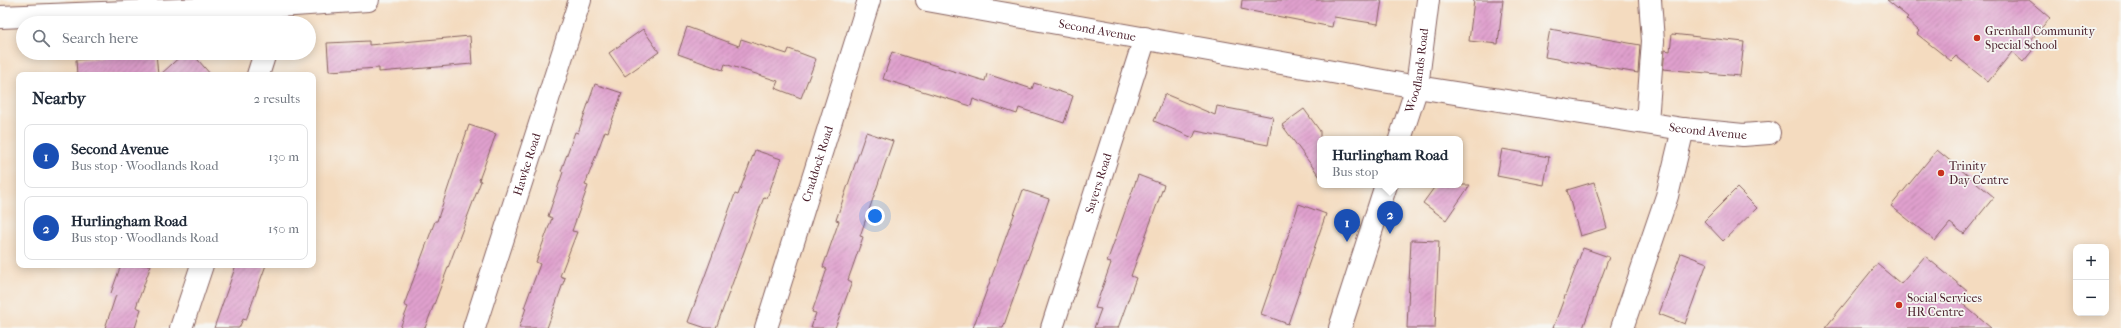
<!DOCTYPE html>
<html lang="en">
<head>
<meta charset="utf-8">
<style>
  :root { --surface:#fff; --page:#f2f2f3; --text:#1f2937; --muted:#747a83; --line:#e0e1e3; --accent:#c8321e }
  body { margin:0; font-family:"IM FELL French Canon",serif; background:var(--page); color:var(--text) }
  .controls { position:absolute; right:12px; bottom:12px; display:grid; overflow:hidden; border-radius:8px; box-shadow:0 2px 10px #0003 }
  .controls button { width:36px; height:36px; display:grid; place-items:center; padding:0; border:0; border-bottom:1px solid var(--line); background:var(--surface); color:var(--text); font:20px sans-serif }
  .you { position:absolute; left:875px; top:216px; width:14px; height:14px; margin:-10px; border:3px solid #fff; border-radius:50%; background:#1a73e8; box-shadow:0 0 0 6px #1a73e833 }
  .badge { display:grid; place-items:center; width:26px; height:26px; border-radius:50%; background:var(--accent); color:#fff; font-size:13px; font-weight:700 }
  .pin { position:absolute; translate:-50% -33px; filter:drop-shadow(0 1px 2px #0008) }
  .pin::after { content:''; position:absolute; top:21px; width:14px; height:12px; background:inherit; clip-path:polygon(0 0,100% 0,50% 100%) }
  .popup { position:absolute; left:1317px; top:136px; width:146px; height:52px; box-sizing:border-box; display:grid; place-content:center; border-radius:8px; background:var(--surface); filter:drop-shadow(0 1px 3px #0005); font-size:13px; white-space:nowrap; color:var(--muted) }
  .popup b { font-size:15px; color:var(--text) }
  .popup::after { content:''; position:absolute; left:50%; top:100%; margin-left:-8px; border:8px solid transparent; border-top-color:var(--surface) }
  .list { margin:0; padding:0; list-style:none }
  h2 { display:flex; justify-content:space-between; align-items:center; height:52px; margin:0; padding:0 16px; font-size:17px }
  h2 small { font-size:13px; font-weight:400; color:var(--muted) }
  .list li { display:grid; grid-template-columns:26px 1fr auto; gap:12px; align-items:center; box-sizing:border-box; height:64px; margin:0 8px 8px; padding:0 8px; border:1px solid var(--line); border-radius:8px }
  .list b { display:block; font-size:15px; white-space:nowrap }
  .list p { margin:0; font-size:13px; white-space:nowrap; color:var(--muted) }
  .list em { font-size:13px; font-style:normal; color:var(--muted) }
  .icon { flex:none; width:22px; height:22px; fill:none; stroke:currentColor; stroke-width:2; stroke-linecap:round; stroke-linejoin:round }
  .map { position:relative; flex:none; width:2121px; height:328px; overflow:hidden }
  .search { position:absolute; background:var(--surface); box-shadow:0 2px 10px #0003; left:16px; top:16px; width:300px; height:44px; display:flex; align-items:center; gap:10px; box-sizing:border-box; padding:0 14px; border-radius:22px; color:var(--muted); font-size:15px }
  .panel { position:absolute; background:var(--surface); box-shadow:0 2px 10px #0003; left:16px; top:72px; width:300px; height:196px; border-radius:8px }
  .map>svg:first-child { display:block }
  .building { fill:url(#building-hatch) }
  .lines { fill:none; stroke-linecap:round; stroke-linejoin:round }
  .minor-casing { stroke:#86615f; stroke-width:24 }
  .minor { stroke:#fff; stroke-width:22 }
  .poi-dot { fill:#c8321e; stroke:#f6f6f2; stroke-width:1.5 }
  .labels { text-anchor:middle; dominant-baseline:central; stroke-width:3.5; stroke-linejoin:round; paint-order:stroke }
  .street-label { font-size:12px; fill:#4a1f2b; stroke:#f6f6f2 }
  .poi-label { font-size:12px; fill:#4a1f2b; stroke:#f6f6f2; text-anchor:start }
</style>
</head>
<body>
<div class="map">
<svg width="2121" height="328" viewBox="0 0 2121 328">
  <defs>
    <pattern id="building-hatch" width="6" height="6" patternUnits="userSpaceOnUse"><rect width="6" height="6" fill="#e0a0ce"/><path d="M-1 1l2-2M0 6l6-6M5 7l2-2" fill="none" stroke="#b882a7"/></pattern>
  </defs>
  <rect width="100%" height="100%" fill="#f6f6f2"/>
  <filter id="ink" filterUnits="userSpaceOnUse"><feTurbulence type="fractalNoise" baseFrequency=".025" numOctaves="2"/><feDisplacementMap in="SourceGraphic" scale="8" xChannelSelector="R" yChannelSelector="G"/><feConvolveMatrix kernelMatrix="1 2 1 2 8 2 1 2 1" color-interpolation-filters="sRGB"/></filter>
  <filter id="wash" filterUnits="userSpaceOnUse"><feTurbulence type="fractalNoise" baseFrequency=".012" numOctaves="4" result="noise"/><feDisplacementMap in="SourceGraphic" scale="16" xChannelSelector="R" yChannelSelector="G"/><feGaussianBlur stdDeviation="0.9" result="paint"/><feColorMatrix in="noise" values="0 0 0 0 0 0 0 0 0 0 0 0 0 0 0 0 0 1.4 0 .05"/><feComposite in="paint" operator="in"/></filter>
  <g filter="url(#wash)">
    <rect width="100%" height="100%" fill="#f4dbbf"/>
    <g id="blocks">
      <g class="building">
        <polygon points="1242,0 1382,0 1378,24 1334,17 1332,27 1241,9"/>
        <polygon points="1474,0 1503,0 1498,44 1469,41"/>
        <polygon points="1887,0 2029,0 2050,18 2030,41 2036,46 2023,62 2012,52 1988,82 1956,56 1951,61 1917,34 1919,31 1906,19 1908,17"/>
        <polygon points="687,27 739,46 741,39 787,54 789,49 816,59 801,98 775,88 778,81 725,64 723,70 678,54"/>
        <polygon points="643,29 659,52 625,76 609,53"/>
        <polygon points="1550,29 1640,45 1638,73 1545,57"/>
        <polygon points="1672,34 1744,42 1740,76 1663,69 1665,50 1670,51"/>
        <polygon points="470,36 472,64 379,72 379,68 329,71 327,43 369,41 369,45"/>
        <polygon points="892,52 985,81 987,74 1032,89 1034,83 1073,96 1064,123 1019,108 1017,114 973,99 971,106 883,79"/>
        <polygon points="156,53 158,75 77,75 76,60"/>
        <polygon points="184,53 192,53 211,75 160,75"/>
        <polygon points="595,84 622,93 608,132 605,131 585,185 588,186 572,231 577,232 560,276 565,278 547,328 519,328 526,308 524,308 540,264 536,262 552,218 548,216 563,172 561,171 575,132 578,133"/>
        <polygon points="1165,94 1215,115 1217,106 1273,117 1268,145 1196,131 1193,138 1154,121"/>
        <polygon points="1304,109 1320,131 1320,177 1282,125"/>
        <polygon points="469,125 496,134 479,180 481,181 425,328 400,328 408,307 404,305 435,221 437,221"/>
        <polygon points="866,132 893,141 860,236 863,237 848,280 852,282 835,328 811,328 816,313 812,312 827,269 823,267 839,221 836,220"/>
        <polygon points="1502,149 1549,157 1544,185 1497,176"/>
        <polygon points="755,150 781,159 767,198 764,197 716,328 706,328 688,322 735,194 738,195"/>
        <polygon points="1937,150 1994,197 1964,234 1950,223 1935,241 1891,206"/>
        <polygon points="1138,175 1164,185 1131,276 1136,278 1118,328 1094,328 1101,309 1095,308 1111,263 1107,262"/>
        <polygon points="1594,182 1607,228 1580,236 1567,190"/>
        <polygon points="1436,185 1470,185 1446,220 1423,203"/>
        <polygon points="1737,188 1757,208 1723,241 1704,221"/>
        <polygon points="1023,190 1049,199 1003,328 973,328"/>
        <polygon points="1299,204 1326,214 1288,324 1261,314"/>
        <polygon points="1411,240 1439,241 1435,328 1407,328"/>
        <polygon points="1583,248 1609,257 1583,328 1553,328"/>
        <polygon points="1681,253 1707,263 1685,324 1659,314"/>
        <polygon points="1925,256 1967,291 1959,301 1991,328 1825,328 1877,264 1901,284"/>
        <polygon points="121,265 151,265 136,307 141,309 135,328 105,328 116,295 111,293"/>
        <polygon points="236,265 266,265 246,320 243,319 239,328 214,328"/>
      </g>
    </g>
  </g>
  <g filter="url(#ink)">
    <use href="#blocks" fill-opacity="0" stroke="#86615f" stroke-width="1"/>
    <g class="lines">
      <g class="minor-casing">
        <g id="minor">
          <path id="s1" d="M927 0 1417 87 1683 129 1743 135 1769 133"/>
          <polyline points="0,17 279,6 368,0"/>
          <polyline points="258,75 265,53"/>
          <polyline points="1647,122 1653,41 1650,0"/>
          <path id="s2" d="M1400 139 1417 87 1428 0"/>
          <polyline points="181,328 202,265"/>
          <path id="s3" d="M474 328 580 0"/>
          <path id="s4" d="M766 328 869 0"/>
          <path id="s5" d="M1052 328 1145 38"/>
          <polyline points="1340,328 1386,185"/>
          <polyline points="1622,328 1667,196 1683,129"/>
        </g>
      </g>
      <use href="#minor" class="minor"/>
    </g>
  </g>
  <g class="poi-dot">
    <circle cx="1977" cy="38" r="4"/>
    <circle cx="1941" cy="173" r="4"/>
    <circle cx="1899" cy="305" r="4"/>
  </g>
  <g class="labels">
    <g class="street-label">
      <text stroke="none"><textPath href="#s1" startOffset="173">Second Avenue</textPath></text>
      <text stroke="none"><textPath href="#s2" startOffset="71">Woodlands Road</textPath></text>
      <text stroke="none"><textPath href="#s1" startOffset="792">Second Avenue</textPath></text>
      <text stroke="none"><textPath href="#s3" startOffset="172">Hawke Road</textPath></text>
      <text stroke="none"><textPath href="#s4" startOffset="172">Craddock Road</textPath></text>
      <text stroke="none"><textPath href="#s5" startOffset="152">Sayers Road</textPath></text>
    </g>
    <g class="poi-label">
      <text x="1985" y="31">Grenhall Community<tspan x="1985" dy="14">Special School</tspan></text>
      <text x="1949" y="166">Trinity<tspan x="1949" dy="14">Day Centre</tspan></text>
      <text x="1907" y="298">Social Services<tspan x="1907" dy="14">HR Centre</tspan></text>
    </g>
  </g>
</svg>
<div class="controls">
<button>+</button>
<button>−</button>
</div>
<div class="you"></div>
<div class="pin badge" style="left:1347px;top:242px;background:#1a4fb4">1</div>
<div class="pin badge" style="left:1390px;top:234px;background:#1a4fb4">2</div>
<div class="popup"><b>Hurlingham Road</b>Bus stop</div>
<div class="search"><svg class="icon" aria-label="search" viewBox="0 0 24 24"><circle cx="10" cy="10" r="6"/><path d="M15 15l6 6"/></svg>Search here</div>
<section class="panel">
<h2>Nearby<small>2 results</small></h2>
<ul class="list">
<li><span class="badge" style="background:#1a4fb4">1</span><div><b>Second Avenue</b><p>Bus stop · Woodlands Road</p></div><em>130 m</em></li>
<li><span class="badge" style="background:#1a4fb4">2</span><div><b>Hurlingham Road</b><p>Bus stop · Woodlands Road</p></div><em>150 m</em></li>
</ul>
</section>
</div>
</body>
</html>
